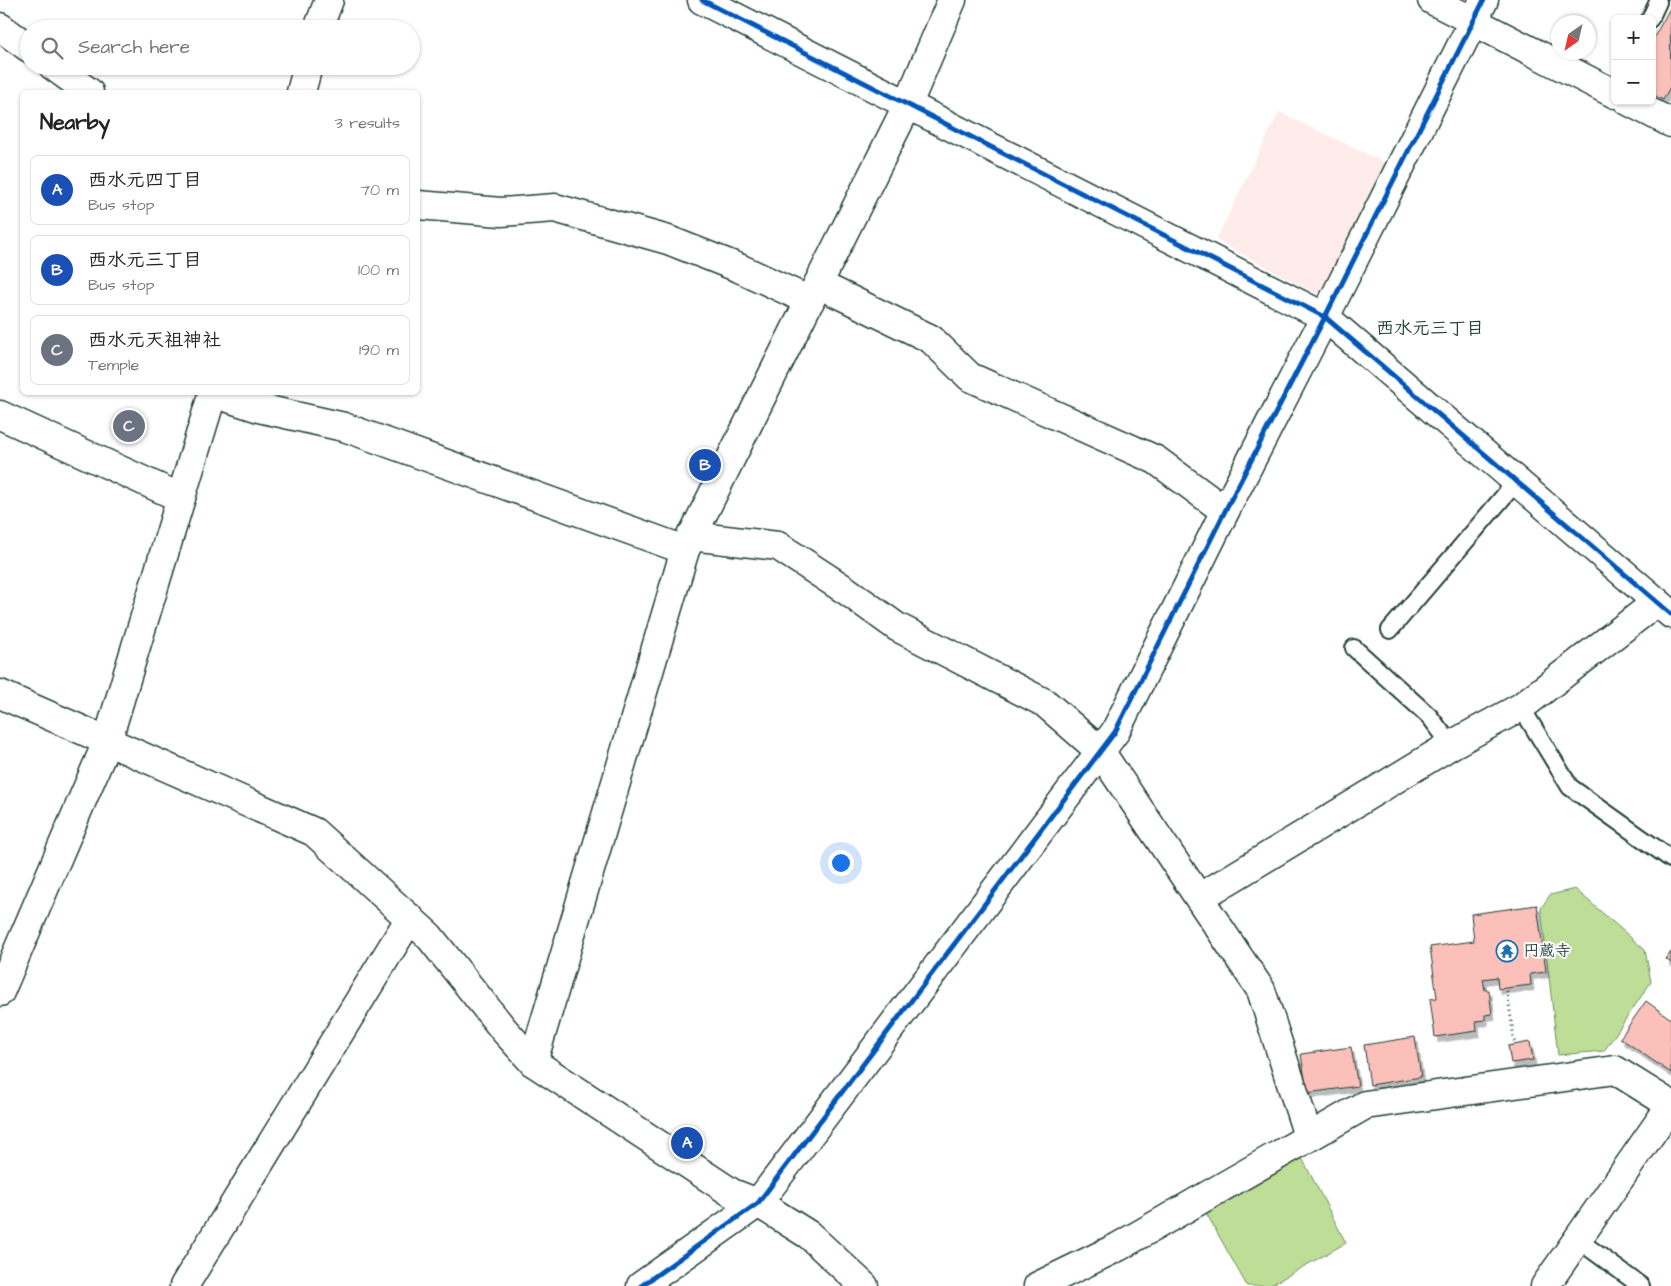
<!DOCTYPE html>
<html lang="en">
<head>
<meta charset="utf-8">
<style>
  :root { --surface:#fff; --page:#f2f2f2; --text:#222; --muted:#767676; --line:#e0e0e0; --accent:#2563eb }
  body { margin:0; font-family:"Architects Daughter","Klee One",sans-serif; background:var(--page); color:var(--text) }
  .controls { position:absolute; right:15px; top:15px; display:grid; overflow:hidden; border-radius:8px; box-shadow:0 1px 4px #0004 }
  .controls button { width:45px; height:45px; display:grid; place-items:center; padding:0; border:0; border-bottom:1px solid var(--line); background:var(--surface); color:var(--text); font:25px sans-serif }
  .compass { position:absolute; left:1551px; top:15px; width:45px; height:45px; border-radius:50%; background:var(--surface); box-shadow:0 1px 4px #0004; rotate:214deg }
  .you { position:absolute; left:840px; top:862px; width:18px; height:18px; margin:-12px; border:4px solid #fff; border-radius:50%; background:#1a73e8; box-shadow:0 0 0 8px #1a73e833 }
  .badge { display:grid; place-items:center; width:32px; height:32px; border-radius:50%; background:var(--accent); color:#fff; font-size:16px; font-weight:700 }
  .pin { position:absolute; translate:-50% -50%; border:2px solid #fff; box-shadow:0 1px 5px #0006 }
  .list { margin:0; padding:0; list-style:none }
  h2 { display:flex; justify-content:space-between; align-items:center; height:65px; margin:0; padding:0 20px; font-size:21px }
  h2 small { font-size:16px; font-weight:400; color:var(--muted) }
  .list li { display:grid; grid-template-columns:32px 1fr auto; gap:15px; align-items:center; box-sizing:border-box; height:70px; margin:0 10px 10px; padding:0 10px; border:1px solid var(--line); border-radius:8px }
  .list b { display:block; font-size:19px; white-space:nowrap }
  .list p { margin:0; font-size:16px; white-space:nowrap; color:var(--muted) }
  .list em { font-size:16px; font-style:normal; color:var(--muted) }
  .icon { flex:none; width:28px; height:28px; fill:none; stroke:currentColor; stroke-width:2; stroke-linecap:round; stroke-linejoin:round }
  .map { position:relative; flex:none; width:1671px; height:1286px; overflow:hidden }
  .search { position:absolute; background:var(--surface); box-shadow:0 1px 4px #0004; left:20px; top:20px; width:400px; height:55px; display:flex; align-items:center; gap:12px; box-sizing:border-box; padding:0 18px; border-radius:28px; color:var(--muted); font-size:19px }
  .panel { position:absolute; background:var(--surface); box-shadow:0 1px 4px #0004; left:20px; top:90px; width:400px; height:305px; border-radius:8px }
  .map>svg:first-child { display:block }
  .built { fill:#feecea }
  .green { fill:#bede97; stroke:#6e8e66 }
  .building { fill:#fcc0ba; stroke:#1f3d34; filter:url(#shadow) }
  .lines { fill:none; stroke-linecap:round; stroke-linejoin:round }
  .lane-casing { stroke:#1f3d34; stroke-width:20 }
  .street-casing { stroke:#1f3d34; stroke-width:31 }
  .secondary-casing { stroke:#1f3d34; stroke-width:31 }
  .path { stroke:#1f3d34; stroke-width:3; stroke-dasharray:1 4; stroke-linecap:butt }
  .lane { stroke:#fff; stroke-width:16 }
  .street { stroke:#fff; stroke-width:28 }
  .secondary { stroke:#fff; stroke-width:28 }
  .cycleway-casing { stroke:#fff; stroke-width:8 }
  .cycleway { stroke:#0057b8; stroke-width:5 }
  .labels { text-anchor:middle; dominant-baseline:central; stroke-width:4; stroke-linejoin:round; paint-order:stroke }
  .poi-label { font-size:16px; font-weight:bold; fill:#1f3d34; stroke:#fff; text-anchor:start }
  .neighbourhood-label { font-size:18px; font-weight:bold; fill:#1f3d34; stroke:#fff }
</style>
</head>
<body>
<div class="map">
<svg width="1671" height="1286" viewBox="0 0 1671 1286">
  <defs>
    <filter id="shadow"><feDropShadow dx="3" dy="5.5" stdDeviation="0" flood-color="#0004"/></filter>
  </defs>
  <rect width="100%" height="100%" fill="#fff"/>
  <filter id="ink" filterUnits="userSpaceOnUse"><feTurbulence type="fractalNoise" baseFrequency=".02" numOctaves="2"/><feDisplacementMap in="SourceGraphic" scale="10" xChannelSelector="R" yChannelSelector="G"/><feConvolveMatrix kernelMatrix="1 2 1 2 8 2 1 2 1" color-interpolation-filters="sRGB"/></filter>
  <g filter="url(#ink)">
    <polygon class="built" points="1279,112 1390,165 1328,289 1316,294 1216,240"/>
    <g class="green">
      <polygon points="1575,889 1645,950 1651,982 1604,1051 1558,1055 1541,908 1550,895"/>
      <polygon points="1302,1158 1346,1243 1269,1286 1247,1286 1205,1211"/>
    </g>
    <g class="building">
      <polygon points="1670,8 1671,85 1663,100 1652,94 1652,41"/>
      <polygon points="1537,905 1546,972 1530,974 1531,985 1498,989 1497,977 1483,979 1485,990 1489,990 1492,1014 1485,1015 1485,1020 1476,1021 1477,1031 1435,1037 1430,999 1437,998 1430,947 1474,941 1471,914"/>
      <polygon points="1671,952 1671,963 1666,959"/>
      <polygon points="1646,1001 1671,1019 1671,1073 1620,1038"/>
      <polygon points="1415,1037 1421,1077 1370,1085 1364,1045"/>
      <polygon points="1530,1042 1533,1060 1511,1063 1508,1046"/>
      <polygon points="1351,1047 1358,1086 1307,1093 1301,1054"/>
    </g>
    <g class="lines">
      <g class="lane-casing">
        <g id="lane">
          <polyline points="1650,19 1658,2"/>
          <polyline points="1390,630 1516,482"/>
          <polyline points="1354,648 1430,717 1451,745"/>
          <polyline points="1521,707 1570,787 1671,859"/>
          <polyline points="1577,1239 1641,1286"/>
        </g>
      </g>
      <g class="street-casing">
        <g id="street">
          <polyline points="1432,0 1615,94"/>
          <polyline points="0,27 29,48"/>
          <polyline points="318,29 329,0"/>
          <polyline points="53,66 89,92"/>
          <polyline points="301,92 308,66"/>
          <polyline points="1628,101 1671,123"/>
          <polyline points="418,205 501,212 555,208 668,240 739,268 810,301"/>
          <polyline points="818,284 931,339 970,377 1156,460 1225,511"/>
          <polyline points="213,393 259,408 344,427 685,550"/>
          <polyline points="0,415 181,498"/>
          <polyline points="691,536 778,546 847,591 897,627 1045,703 1100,751 1261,990 1308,1136"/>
          <polyline points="0,694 314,832 429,936 504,1030 533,1062 732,1193 758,1203 809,1235 864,1286"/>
          <polyline points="1199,898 1451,745 1521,707 1657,602"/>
          <polyline points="0,992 107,742 213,392"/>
          <polyline points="184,1286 410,918"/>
          <polyline points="641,1286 758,1203 1115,732 1225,511 1325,317 1484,0"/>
          <polyline points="1038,1286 1118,1247 1365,1105 1615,1070 1671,1105"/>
          <polyline points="1545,1286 1671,1105"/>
        </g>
      </g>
      <g class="secondary-casing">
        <g id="secondary">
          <polyline points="702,0 1325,317 1671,614"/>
          <polyline points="533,1062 685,550 907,106 952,0"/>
        </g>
      </g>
      <polyline class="path" points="1507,991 1515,1045"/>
      <use href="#lane" class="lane"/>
      <use href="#street" class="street"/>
      <use href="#secondary" class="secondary"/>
      <g class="cycleway-casing">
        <g id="cycleway">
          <polyline points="702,0 1325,317 1671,614"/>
          <polyline points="641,1286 758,1203 1115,732 1225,511 1325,317 1484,0"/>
        </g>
      </g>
      <use href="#cycleway" class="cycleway"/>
    </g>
  </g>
  <defs>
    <g id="temple-ring" transform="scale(1.125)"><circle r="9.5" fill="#fff" stroke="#1f6fb2" stroke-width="1.5"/><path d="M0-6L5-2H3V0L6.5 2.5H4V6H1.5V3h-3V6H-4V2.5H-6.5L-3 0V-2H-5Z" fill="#1f6fb2"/></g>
  </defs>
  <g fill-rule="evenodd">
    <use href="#temple-ring" x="1507" y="951"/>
  </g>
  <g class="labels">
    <g class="poi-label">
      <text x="1523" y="951">円蔵寺</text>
    </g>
    <g class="neighbourhood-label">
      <text x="1430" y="328">西水元三丁目</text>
    </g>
  </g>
</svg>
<div class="controls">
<button>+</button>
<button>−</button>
</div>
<svg class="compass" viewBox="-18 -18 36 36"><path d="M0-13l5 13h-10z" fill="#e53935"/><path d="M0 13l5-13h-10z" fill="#767676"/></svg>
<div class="you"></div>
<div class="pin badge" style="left:687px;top:1143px;background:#1a4fb4">A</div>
<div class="pin badge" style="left:705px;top:465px;background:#1a4fb4">B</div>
<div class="pin badge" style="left:129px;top:426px;background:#6b7280">C</div>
<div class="search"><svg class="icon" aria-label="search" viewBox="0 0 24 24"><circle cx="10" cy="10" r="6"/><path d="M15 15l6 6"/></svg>Search here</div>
<section class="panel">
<h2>Nearby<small>3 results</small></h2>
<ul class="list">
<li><span class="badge" style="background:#1a4fb4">A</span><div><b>西水元四丁目</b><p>Bus stop</p></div><em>70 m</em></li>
<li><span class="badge" style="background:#1a4fb4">B</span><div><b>西水元三丁目</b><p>Bus stop</p></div><em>100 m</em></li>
<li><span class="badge" style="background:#6b7280">C</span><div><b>西水元天祖神社</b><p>Temple</p></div><em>190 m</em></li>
</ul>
</section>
</div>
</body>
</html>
